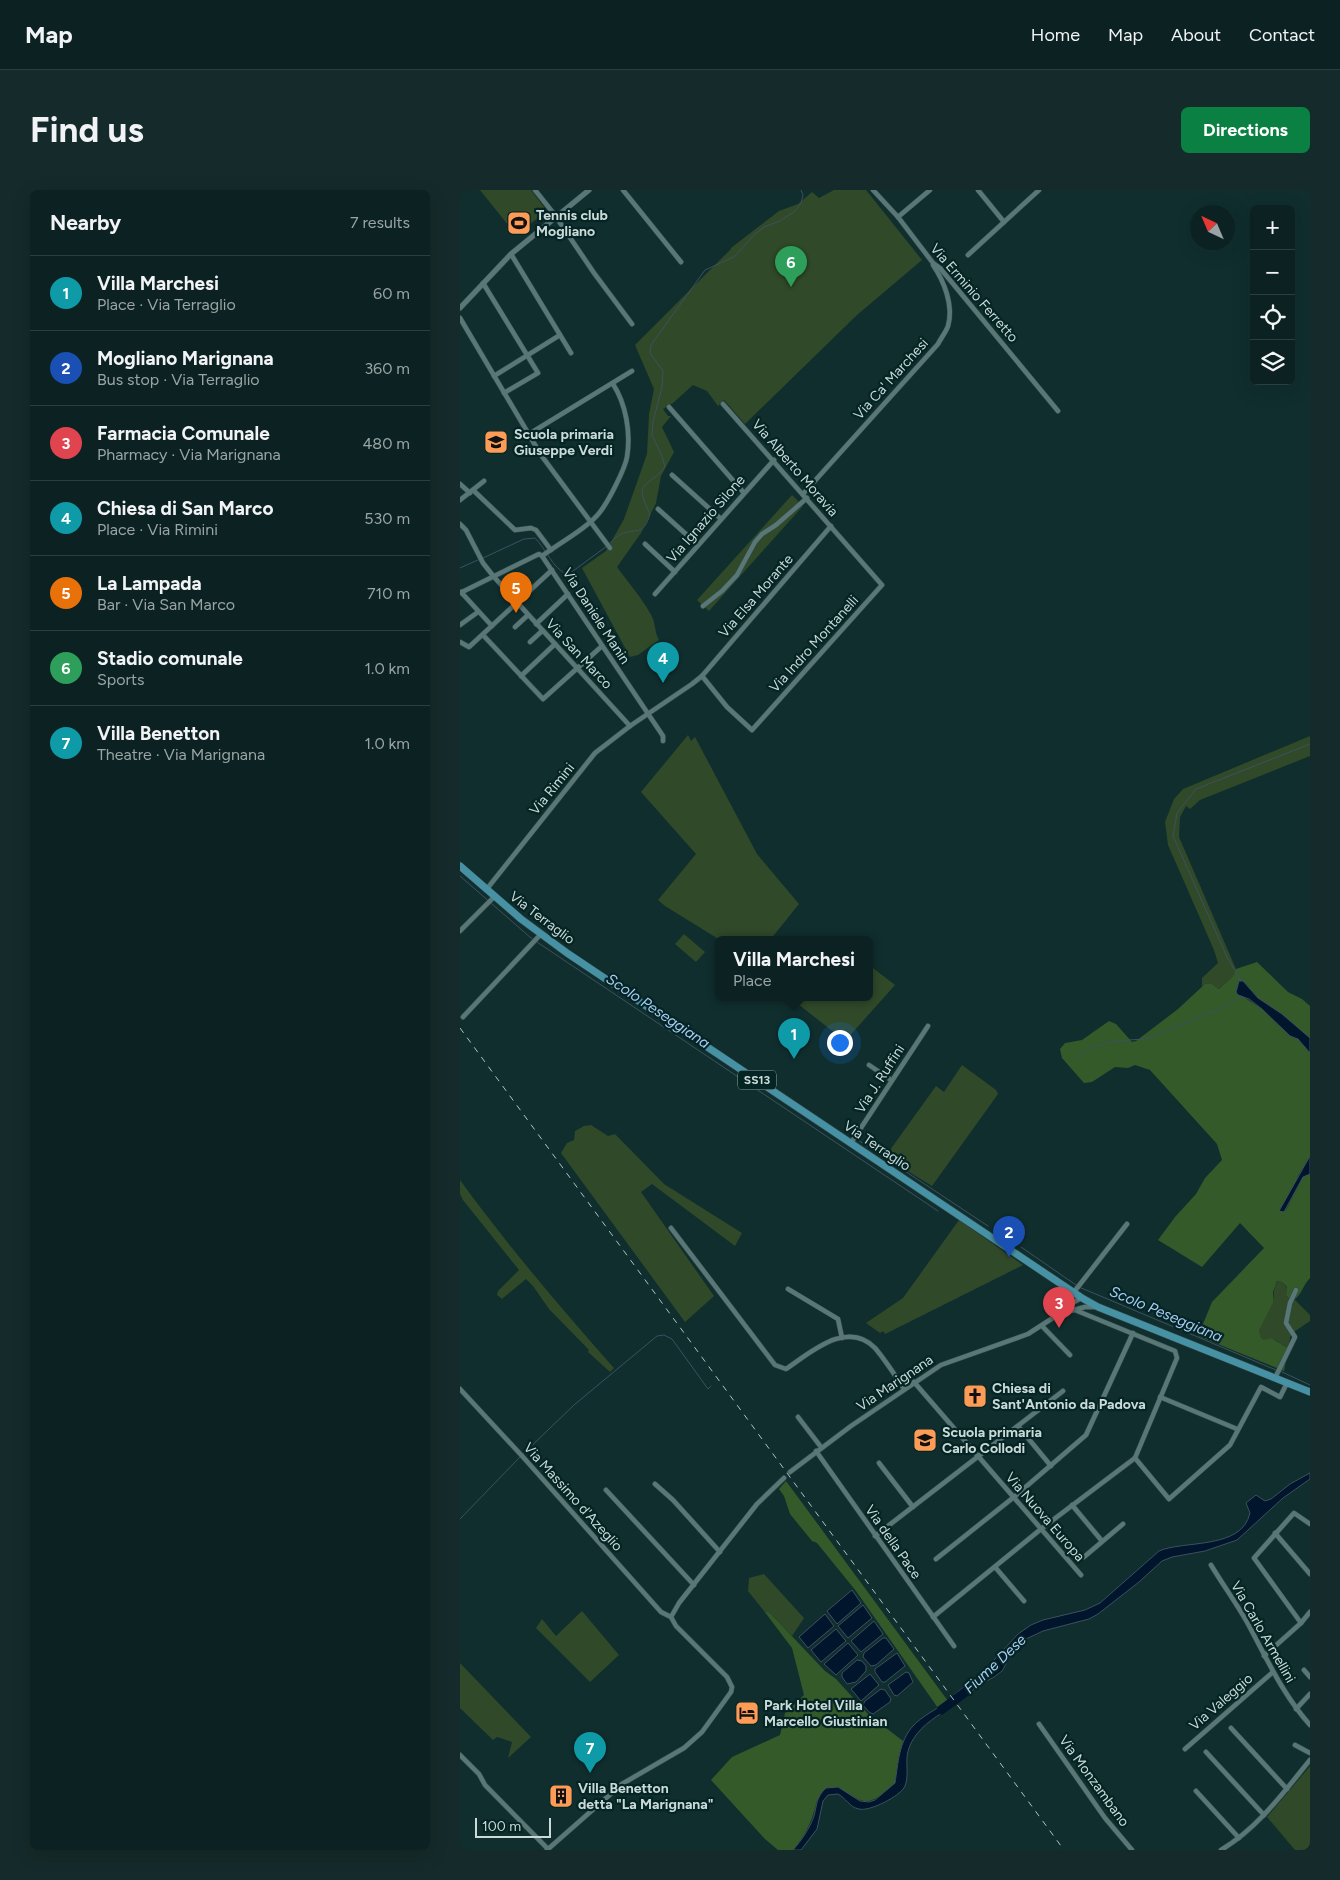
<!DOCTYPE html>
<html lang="en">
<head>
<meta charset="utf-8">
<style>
  :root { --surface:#0c2222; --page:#152a2a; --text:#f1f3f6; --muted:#9aa4a5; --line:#2c3f40; --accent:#0b8043 }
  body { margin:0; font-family:Figtree,sans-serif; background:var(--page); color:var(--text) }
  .controls { position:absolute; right:15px; top:15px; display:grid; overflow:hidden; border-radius:8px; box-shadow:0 5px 20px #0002 }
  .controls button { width:45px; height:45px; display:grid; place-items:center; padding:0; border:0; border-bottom:1px solid var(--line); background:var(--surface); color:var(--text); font:25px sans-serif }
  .compass { position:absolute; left:730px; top:15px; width:45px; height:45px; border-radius:50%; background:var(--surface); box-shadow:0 5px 20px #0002; rotate:316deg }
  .scale { position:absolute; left:15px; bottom:12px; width:76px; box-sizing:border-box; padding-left:5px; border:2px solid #c9dad9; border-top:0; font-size:14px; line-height:18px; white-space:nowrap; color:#c9dad9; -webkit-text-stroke:4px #052424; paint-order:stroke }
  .you { position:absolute; left:379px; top:852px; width:18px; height:18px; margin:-12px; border:4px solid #fff; border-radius:50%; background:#1a73e8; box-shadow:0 0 0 8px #1a73e833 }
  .badge { display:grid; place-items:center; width:32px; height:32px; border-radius:50%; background:var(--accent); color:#fff; font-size:16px; font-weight:700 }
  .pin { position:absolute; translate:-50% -41px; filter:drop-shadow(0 1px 2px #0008) }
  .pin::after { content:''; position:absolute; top:26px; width:18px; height:15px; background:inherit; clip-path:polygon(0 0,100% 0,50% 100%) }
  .popup { position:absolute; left:255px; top:746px; width:158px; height:65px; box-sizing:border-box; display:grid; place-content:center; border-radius:8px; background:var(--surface); filter:drop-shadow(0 1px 4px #0005); font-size:16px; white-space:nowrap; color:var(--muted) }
  .popup b { font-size:19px; color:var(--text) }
  .popup::after { content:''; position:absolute; left:50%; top:100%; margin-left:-10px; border:10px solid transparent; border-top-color:var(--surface) }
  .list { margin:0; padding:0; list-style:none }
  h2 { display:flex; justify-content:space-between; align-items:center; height:65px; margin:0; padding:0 20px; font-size:21px }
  h2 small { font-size:16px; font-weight:400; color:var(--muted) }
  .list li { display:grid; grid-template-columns:32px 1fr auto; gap:15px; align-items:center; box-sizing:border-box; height:75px; padding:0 20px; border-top:1px solid var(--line) }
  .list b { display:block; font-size:19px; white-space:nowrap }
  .list p { margin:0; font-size:16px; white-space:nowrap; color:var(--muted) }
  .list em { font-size:16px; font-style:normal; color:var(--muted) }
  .icon { flex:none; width:28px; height:28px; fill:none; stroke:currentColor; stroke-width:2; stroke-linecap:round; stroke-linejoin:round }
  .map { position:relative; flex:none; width:850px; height:1660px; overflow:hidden; border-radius:8px }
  header { display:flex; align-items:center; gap:30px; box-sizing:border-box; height:70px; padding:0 25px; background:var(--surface); border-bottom:1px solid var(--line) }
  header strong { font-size:24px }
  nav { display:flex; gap:28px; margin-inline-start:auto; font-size:18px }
  .intro { display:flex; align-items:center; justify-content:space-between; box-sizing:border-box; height:120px; padding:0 30px }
  h1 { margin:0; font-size:35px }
  .button { padding:12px 22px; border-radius:8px; background:var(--accent); color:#fff; font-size:18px; font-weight:700 }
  main { display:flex; gap:30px; padding:0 30px }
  aside { flex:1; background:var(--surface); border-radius:8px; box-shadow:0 5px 20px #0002 }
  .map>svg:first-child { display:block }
  .green { fill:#304929 }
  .forest { fill:#345a29 }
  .water { fill:#01152c; stroke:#3d5060 }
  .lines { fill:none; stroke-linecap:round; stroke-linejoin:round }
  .stream { stroke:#3d5060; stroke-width:1 }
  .river { stroke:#01152c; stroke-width:9 }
  .minor-casing { stroke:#344949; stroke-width:5.5 }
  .tertiary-casing { stroke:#344949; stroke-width:6 }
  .primary-casing { stroke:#344949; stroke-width:8 }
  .minor { stroke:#587776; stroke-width:4.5 }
  .tertiary { stroke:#587776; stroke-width:5 }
  .primary { stroke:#4791a4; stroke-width:7 }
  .rail { stroke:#afc2c1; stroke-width:1; stroke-dasharray:6 6; stroke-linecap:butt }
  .labels { text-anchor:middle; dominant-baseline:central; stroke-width:4.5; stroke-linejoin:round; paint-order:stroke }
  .shield { fill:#052424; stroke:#8ea3a3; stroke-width:1 }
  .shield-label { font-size:12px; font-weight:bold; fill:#c9dad9 }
  .poi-label { font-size:14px; font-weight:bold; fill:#c9dad9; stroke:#052424; text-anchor:start }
  .street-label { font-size:14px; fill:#c9dad9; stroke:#052424 }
  .water-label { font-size:15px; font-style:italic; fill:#a8cdf7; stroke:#052424 }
</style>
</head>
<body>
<header>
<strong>Map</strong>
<nav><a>Home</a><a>Map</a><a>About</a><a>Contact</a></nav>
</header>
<div class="intro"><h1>Find us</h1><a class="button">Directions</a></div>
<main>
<aside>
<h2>Nearby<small>7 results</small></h2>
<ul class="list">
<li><span class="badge" style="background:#0f9aa8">1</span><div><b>Villa Marchesi</b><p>Place · Via Terraglio</p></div><em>60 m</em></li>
<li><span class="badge" style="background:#1a4fb4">2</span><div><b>Mogliano Marignana</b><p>Bus stop · Via Terraglio</p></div><em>360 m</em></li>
<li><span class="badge" style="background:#e0444e">3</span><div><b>Farmacia Comunale</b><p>Pharmacy · Via Marignana</p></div><em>480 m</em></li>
<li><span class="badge" style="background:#0f9aa8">4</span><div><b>Chiesa di San Marco</b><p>Place · Via Rimini</p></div><em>530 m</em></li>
<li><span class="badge" style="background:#e8710a">5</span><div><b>La Lampada</b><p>Bar · Via San Marco</p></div><em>710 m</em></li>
<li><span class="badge" style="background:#2e9e5b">6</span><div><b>Stadio comunale</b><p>Sports</p></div><em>1.0 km</em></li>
<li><span class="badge" style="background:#0f9aa8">7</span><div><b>Villa Benetton</b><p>Theatre · Via Marignana</p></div><em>1.0 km</em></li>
</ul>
</aside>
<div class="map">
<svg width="850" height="1660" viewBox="0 0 850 1660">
  <rect width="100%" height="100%" fill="#102e2e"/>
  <g class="green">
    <polygon points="20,0 71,0 87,21 56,45"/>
    <path d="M374 0H406L462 70 397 125 285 234 264 210 258 216 247 201 233 195 213 213 203 219 208 226H211L202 237 214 262 201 286 196 313 181 343 157 377C168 392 181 407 190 423 196 431 194 442 199 450L178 465 170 467 122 378 146 361 164 329 187 264 189 224 194 199 175 155 271 59V58L319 21 338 14 352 2 359 8Z"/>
    <polygon points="332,305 343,316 249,421 237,410"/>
    <polygon points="228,545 231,551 235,547 297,664 339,714 310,750 260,750 205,716 198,710 236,664 181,602"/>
    <polygon points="850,546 850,566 740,610 730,619 726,616 720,627 719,647 776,779 773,786 759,799 752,794 745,794 742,797 742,788 758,773 754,760 708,655 705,632 714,609 723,599"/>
    <polygon points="224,744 245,762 236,772 215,754"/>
    <polygon points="409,775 435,795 385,851 338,814 343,808 409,808"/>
    <polygon points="502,875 536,900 538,904 472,996 425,967 476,896 484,902"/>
    <polygon points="131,935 148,946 155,944 204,994 282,1043 275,1056 192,994 181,1002 254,1106 225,1132 101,963 107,953 114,950 115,941 124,936"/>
    <path d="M0 990C48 1056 100 1117 154 1178L150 1182 128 1162 129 1160 89 1119 73 1096 66 1089 42 1109 37 1105 38 1101 59 1080 3 1010 0 1004Z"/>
    <polygon points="499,1030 563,1075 425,1144 423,1141 420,1143 406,1133 443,1108"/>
    <path d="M818 1091 822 1092 827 1098 826 1105 831 1111 835 1110 850 1125V1131L831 1144 828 1158 815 1150 804 1151 801 1148C800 1146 799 1143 799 1140 801 1131 809 1123 812 1114 815 1106 812 1098 818 1091Z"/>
    <polygon points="304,1384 344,1428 332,1446 310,1423 304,1421 288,1401 289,1388"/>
    <polygon points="122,1421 159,1465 130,1492 76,1438 82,1429 96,1446"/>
    <polygon points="0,1473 71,1547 48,1568 52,1552 37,1547 33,1550 0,1518"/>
    <polygon points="850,1576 850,1660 835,1660 807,1627"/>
  </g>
  <g class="forest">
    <path d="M797 772 828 802 842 809 850 816V848L798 808 783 791H779L776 802 802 819 834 848 838 849 850 863V966L838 986 825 1022 843 987 850 984V1088C842 1096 841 1108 831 1111L826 1105 827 1097 822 1092 817 1091 813 1102V1113L799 1140 801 1148 804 1150 811 1148 828 1158 824 1181 738 1146 752 1112 804 1058 780 1033 742 1077 698 1050 715 1027 736 1004 745 988 762 970 757 954 690 880 675 875 668 878 655 877 632 892 624 893 602 868 600 859 605 853 622 850 649 831 656 834 672 852 676 851 718 819 745 794H752L759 799 773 786 776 779Z"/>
    <polygon points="326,1291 488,1511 478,1518 396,1401 357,1353 352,1351 330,1324 324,1306 319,1299"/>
    <path d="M304 1421 310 1423 365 1481 376 1489 408 1524 443 1551 439 1565 435 1593C408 1616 408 1617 378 1597L357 1610C353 1629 346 1645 333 1660H318L305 1649 251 1590 272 1567 320 1545 325 1523 344 1505 332 1458Z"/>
  </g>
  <g class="water">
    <polygon points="779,791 783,791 798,808 822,824 850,848 850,863 838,849 830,846 802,819 789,809 778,805 776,802"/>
    <polygon points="850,966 850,984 843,987 824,1022 819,1021"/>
    <path d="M850 1283V1289L823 1308 777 1350 745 1361 712 1367 702 1371 679 1392 638 1424 629 1429 583 1441 566 1449 551 1465 542 1481 534 1487 521 1494 516 1495 513 1500 499 1511 494 1505 524 1481 558 1444 571 1435 583 1430 625 1420 640 1413 699 1361C724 1350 782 1360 790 1323L786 1313 796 1305 805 1311 811 1309 830 1294Z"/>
    <polygon points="392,1400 401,1413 377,1434 367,1421"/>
    <polygon points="403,1415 412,1428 388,1448 378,1436"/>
    <polygon points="365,1424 374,1436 348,1458 339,1447"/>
    <polygon points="414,1431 423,1444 401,1462 391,1451"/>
    <polygon points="376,1439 386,1451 361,1472 351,1460"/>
    <polygon points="423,1448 426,1448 434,1459 416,1475 411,1476 403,1467 404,1463"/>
    <polygon points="388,1453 398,1465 376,1485 364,1474"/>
    <polygon points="437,1463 445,1476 425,1492 422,1492 415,1482 415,1479"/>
    <polygon points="397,1470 402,1471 406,1476 406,1481 396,1492 387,1494 382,1487 382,1483"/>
    <polygon points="446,1482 449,1483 453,1492 437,1506 434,1505 428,1495"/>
    <polygon points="410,1484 419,1495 401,1511 391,1499"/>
    <polygon points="421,1499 425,1500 431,1509 430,1512 413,1524 409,1522 403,1515 405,1511"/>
    <path d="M488 1511 492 1516C479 1525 463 1534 454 1548 441 1568 451 1579 445 1596 441 1606 409 1622 399 1619 389 1617 386 1608 378 1604L368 1605 363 1611 357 1639 341 1660H333C341 1651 350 1638 354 1626 357 1615 356 1607 366 1598L378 1597 400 1611 409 1612 415 1610 435 1593C438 1574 439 1551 453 1536 462 1526 477 1519 488 1511Z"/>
  </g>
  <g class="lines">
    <g class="stream">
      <path d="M150 353C154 349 158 345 163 343 179 339 184 344 190 324 173 290 187 299 205 277L202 266 192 245 193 232 202 197 203 181 190 163 191 155 245 80 274 67 294 45 304 37 320 31 335 21 341 13 343 5 341 0"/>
      <path d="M23 368 64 349 75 348C86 359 92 377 106 384L113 381 147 356"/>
      <polyline points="0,378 20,369"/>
      <polyline points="0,686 71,748 478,1021"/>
      <polyline points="781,791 767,767 713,646 717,623 736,599 850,554"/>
      <polyline points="617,867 629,859 653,851 685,849 699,844 752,822 772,812 780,806"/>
      <polyline points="398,950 528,1036"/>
      <polyline points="561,1057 616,1095"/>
      <polyline points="619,1097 816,1180"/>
      <polyline points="820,1181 850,1195"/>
      <polyline points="63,1264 114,1215 197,1146 204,1145 212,1149 248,1199 251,1196"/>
      <polyline points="0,1329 60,1267"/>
    </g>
    <polyline class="river" points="481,1520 507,1501"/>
    <g class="minor-casing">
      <g id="minor">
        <polyline points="75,0 94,24 134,83 172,134"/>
        <polyline points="163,0 221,72"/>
        <polyline points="413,0 438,27 473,73 480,78 598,221"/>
        <polyline points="518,0 544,32"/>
        <polyline points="438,27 470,0"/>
        <polyline points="51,64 111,163"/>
        <polyline points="508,65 579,0"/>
        <polyline points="23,93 78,183 44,203"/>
        <polyline points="0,128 81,265 150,358"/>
        <polyline points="34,186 100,145"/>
        <polyline points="209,217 284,303"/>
        <polyline points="69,244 172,181"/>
        <polyline points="212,285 261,329"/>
        <polyline points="0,294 10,303"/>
        <polyline points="13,300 55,340 71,338 76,340 91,360"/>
        <path d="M343 304 478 154C481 148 486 142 488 136 494 116 484 91 473 75"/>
        <polyline points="0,310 24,291"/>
        <polyline points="198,319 238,355"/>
        <polyline points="0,334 6,340 23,373 34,387 170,536"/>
        <polyline points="185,354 215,382"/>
        <polyline points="82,366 203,546 203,551"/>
        <polyline points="1,402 32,436"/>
        <path d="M0 403 79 364 82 366C98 354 129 337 140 322 148 312 165 279 167 267 171 243 166 214 153 194"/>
        <polyline points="195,404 314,270"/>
        <polyline points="243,416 262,401 277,385 295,352 302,344 316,335 347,308"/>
        <polyline points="76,434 108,404"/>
        <polyline points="0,435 18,422"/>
        <polyline points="55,437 68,425"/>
        <polyline points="23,445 83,509 142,456"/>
        <polyline points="0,452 9,457 92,380"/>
        <polyline points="70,452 82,441"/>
        <polyline points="61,486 95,454"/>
        <polyline points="242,486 267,517 292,540 422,395 263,214"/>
        <polyline points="26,700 135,563 170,536 232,494 242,486 371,336"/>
        <polyline points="0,741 34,707"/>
        <polyline points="3,827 81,744"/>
        <polyline points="409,875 431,890"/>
        <polyline points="391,953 468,836"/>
        <path d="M211 1038 315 1175 326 1179C350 1163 387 1129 415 1158 426 1171 435 1185 444 1199"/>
        <polyline points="328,1099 378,1129 382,1148"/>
        <polyline points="614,1102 667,1034"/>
        <polyline points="604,1118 621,1108"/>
        <path d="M599 1124C607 1112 607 1110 602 1096"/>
        <polyline points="582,1136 610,1165"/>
        <polyline points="815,1188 835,1147 826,1133 830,1113 836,1100"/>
        <polyline points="454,1192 621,1385"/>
        <polyline points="0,1199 63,1267 201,1422 211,1427"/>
        <polyline points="700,1207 777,1239"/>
        <polyline points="338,1227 361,1257"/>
        <polyline points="558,1236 591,1276"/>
        <polyline points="356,1261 494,1456"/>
        <polyline points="675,1268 709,1309 770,1255 801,1197 820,1207 827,1193"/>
        <polyline points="419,1273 453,1317"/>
        <polyline points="330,1282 391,1236 481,1175 568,1144 599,1124 625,1117 637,1117"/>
        <polyline points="195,1294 213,1310 260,1362"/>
        <polyline points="146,1300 234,1395"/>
        <polyline points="612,1315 642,1351"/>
        <polyline points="815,1343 850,1384"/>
        <polyline points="415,1346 603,1201"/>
        <polyline points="624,1367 663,1334"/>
        <polyline points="476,1369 554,1307 626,1245 673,1143"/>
        <path d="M751 1375C763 1395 777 1414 788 1434 807 1469 823 1505 850 1535"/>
        <polyline points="535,1377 564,1411"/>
        <polyline points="473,1427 581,1339 675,1268 717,1168 715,1161 615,1120"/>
        <polyline points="841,1433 794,1368 834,1323 850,1334"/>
        <polyline points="804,1466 841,1433 850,1422"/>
        <polyline points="844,1480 850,1487"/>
        <polyline points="836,1519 850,1504"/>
        <polyline points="579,1534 645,1628 672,1660"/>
        <polyline points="771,1538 827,1599"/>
        <polyline points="835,1555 850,1563"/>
        <polyline points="725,1559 813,1482"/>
        <polyline points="746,1562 804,1625"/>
        <polyline points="0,1565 19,1584 25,1595 88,1659"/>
        <polyline points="736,1601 779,1648"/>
        <polyline points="87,1660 162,1594 224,1558 242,1542 271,1502 272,1497 267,1487 216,1436 211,1427 219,1413 297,1314 324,1288"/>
        <path d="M761 1660C798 1638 823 1603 850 1570"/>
      </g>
    </g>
    <g class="tertiary-casing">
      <polyline id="tertiary" points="0,118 51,64 129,0"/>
    </g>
    <g class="primary-casing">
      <polyline id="primary" points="0,676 61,729 107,763 622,1108 638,1117 850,1202"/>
    </g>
    <use href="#minor" class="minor"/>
    <use href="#tertiary" class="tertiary"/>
    <use href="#primary" class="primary"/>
    <polyline class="rail" points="0,838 604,1660"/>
  </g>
  <defs>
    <g id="stadium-square" transform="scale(1.25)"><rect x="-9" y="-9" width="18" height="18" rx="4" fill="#fd9c56" stroke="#052424"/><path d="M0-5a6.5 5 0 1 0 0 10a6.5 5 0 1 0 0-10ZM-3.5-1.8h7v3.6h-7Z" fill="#111"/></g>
    <g id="school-square" transform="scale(1.25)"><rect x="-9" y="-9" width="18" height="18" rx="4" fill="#fd9c56" stroke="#052424"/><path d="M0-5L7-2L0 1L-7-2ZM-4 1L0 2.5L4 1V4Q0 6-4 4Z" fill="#111"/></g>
    <g id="church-square" transform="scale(1.25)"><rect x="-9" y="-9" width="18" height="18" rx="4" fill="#fd9c56" stroke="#052424"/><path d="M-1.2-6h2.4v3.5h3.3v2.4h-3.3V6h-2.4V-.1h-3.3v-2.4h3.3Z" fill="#111"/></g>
    <g id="hotel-square" transform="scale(1.25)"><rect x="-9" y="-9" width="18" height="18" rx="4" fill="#fd9c56" stroke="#052424"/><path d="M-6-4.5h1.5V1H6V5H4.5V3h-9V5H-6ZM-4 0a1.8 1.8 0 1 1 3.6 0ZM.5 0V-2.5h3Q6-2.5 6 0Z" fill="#111"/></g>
    <g id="building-square" transform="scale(1.25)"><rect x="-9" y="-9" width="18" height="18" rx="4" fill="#fd9c56" stroke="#052424"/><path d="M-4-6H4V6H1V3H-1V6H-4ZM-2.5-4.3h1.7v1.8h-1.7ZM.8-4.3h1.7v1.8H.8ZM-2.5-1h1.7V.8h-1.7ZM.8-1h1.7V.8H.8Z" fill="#111"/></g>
  </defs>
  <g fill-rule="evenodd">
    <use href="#stadium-square" x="59" y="33"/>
    <use href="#school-square" x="36" y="252"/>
    <use href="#church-square" x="515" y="1206"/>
    <use href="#school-square" x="465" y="1250"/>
    <use href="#hotel-square" x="287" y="1523"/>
    <use href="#building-square" x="101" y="1606"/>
  </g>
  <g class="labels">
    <rect class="shield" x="278" y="880.5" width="38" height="19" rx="4"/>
    <g class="shield-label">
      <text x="297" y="890">SS13</text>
    </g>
    <g class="poi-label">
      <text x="76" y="25">Tennis club<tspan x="76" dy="16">Mogliano</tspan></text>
      <text x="54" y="244">Scuola primaria<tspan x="54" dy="16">Giuseppe Verdi</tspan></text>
      <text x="532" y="1198">Chiesa di<tspan x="532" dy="16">Sant'Antonio da Padova</tspan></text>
      <text x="482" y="1242">Scuola primaria<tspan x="482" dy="16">Carlo Collodi</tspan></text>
      <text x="304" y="1515">Park Hotel Villa<tspan x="304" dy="16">Marcello Giustinian</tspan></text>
      <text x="118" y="1598">Villa Benetton<tspan x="118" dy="16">detta "La Marignana"</tspan></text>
    </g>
    <g class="street-label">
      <text transform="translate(514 103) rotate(49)">Via Erminio Ferretto</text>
      <text transform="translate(431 189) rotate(-48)">Via Ca' Marchesi</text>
      <text transform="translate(335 278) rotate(49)">Via Alberto Moravia</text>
      <text transform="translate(246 329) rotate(-49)">Via Ignazio Silone</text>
      <text transform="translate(296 406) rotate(-49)">Via Elsa Morante</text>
      <text transform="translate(136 426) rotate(57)">Via Daniele Manin</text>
      <text transform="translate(354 454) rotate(-48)">Via Indro Montanelli</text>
      <text transform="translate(119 464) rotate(47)">Via San Marco</text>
      <text transform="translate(92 599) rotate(-51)">Via Rimini</text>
      <text transform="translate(82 728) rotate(37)">Via Terraglio</text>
      <text transform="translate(420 889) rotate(-57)">Via J. Ruffini</text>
      <text transform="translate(417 956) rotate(34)">Via Terraglio</text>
      <text transform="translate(435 1193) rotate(-34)">Via Marignana</text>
      <text transform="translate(113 1307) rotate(48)">Via Massimo d'Azeglio</text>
      <text transform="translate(585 1327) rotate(49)">Via Nuova Europa</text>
      <text transform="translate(433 1352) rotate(55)">Via della Pace</text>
      <text transform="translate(803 1442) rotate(60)">Via Carlo Armellini</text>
      <text transform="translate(761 1512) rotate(-41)">Via Valeggio</text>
      <text transform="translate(634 1591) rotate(54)">Via Monzambano</text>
    </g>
    <g class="water-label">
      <text transform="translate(198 821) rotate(34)">Scolo Peseggiana</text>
      <text transform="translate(706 1124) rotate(23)">Scolo Peseggiana</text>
      <text transform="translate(535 1474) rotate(-43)">Fiume Dese</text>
    </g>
  </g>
</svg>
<div class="controls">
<button>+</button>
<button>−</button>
<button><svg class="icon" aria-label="locate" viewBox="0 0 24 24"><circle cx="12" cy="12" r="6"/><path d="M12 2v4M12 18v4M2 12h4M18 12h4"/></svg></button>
<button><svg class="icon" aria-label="layers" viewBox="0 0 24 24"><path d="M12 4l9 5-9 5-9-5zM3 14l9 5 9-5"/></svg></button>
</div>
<svg class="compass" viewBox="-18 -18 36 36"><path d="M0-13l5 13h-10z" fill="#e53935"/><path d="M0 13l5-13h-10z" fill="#9aa4a5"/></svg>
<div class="scale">100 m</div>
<div class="you"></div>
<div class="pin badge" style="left:334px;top:869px;background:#0f9aa8">1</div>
<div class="popup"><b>Villa Marchesi</b>Place</div>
<div class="pin badge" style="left:549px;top:1067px;background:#1a4fb4">2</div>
<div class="pin badge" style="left:599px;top:1138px;background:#e0444e">3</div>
<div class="pin badge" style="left:203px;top:493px;background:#0f9aa8">4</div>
<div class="pin badge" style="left:56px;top:423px;background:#e8710a">5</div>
<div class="pin badge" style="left:331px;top:97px;background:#2e9e5b">6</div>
<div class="pin badge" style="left:130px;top:1583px;background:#0f9aa8">7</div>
</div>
</main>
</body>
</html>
